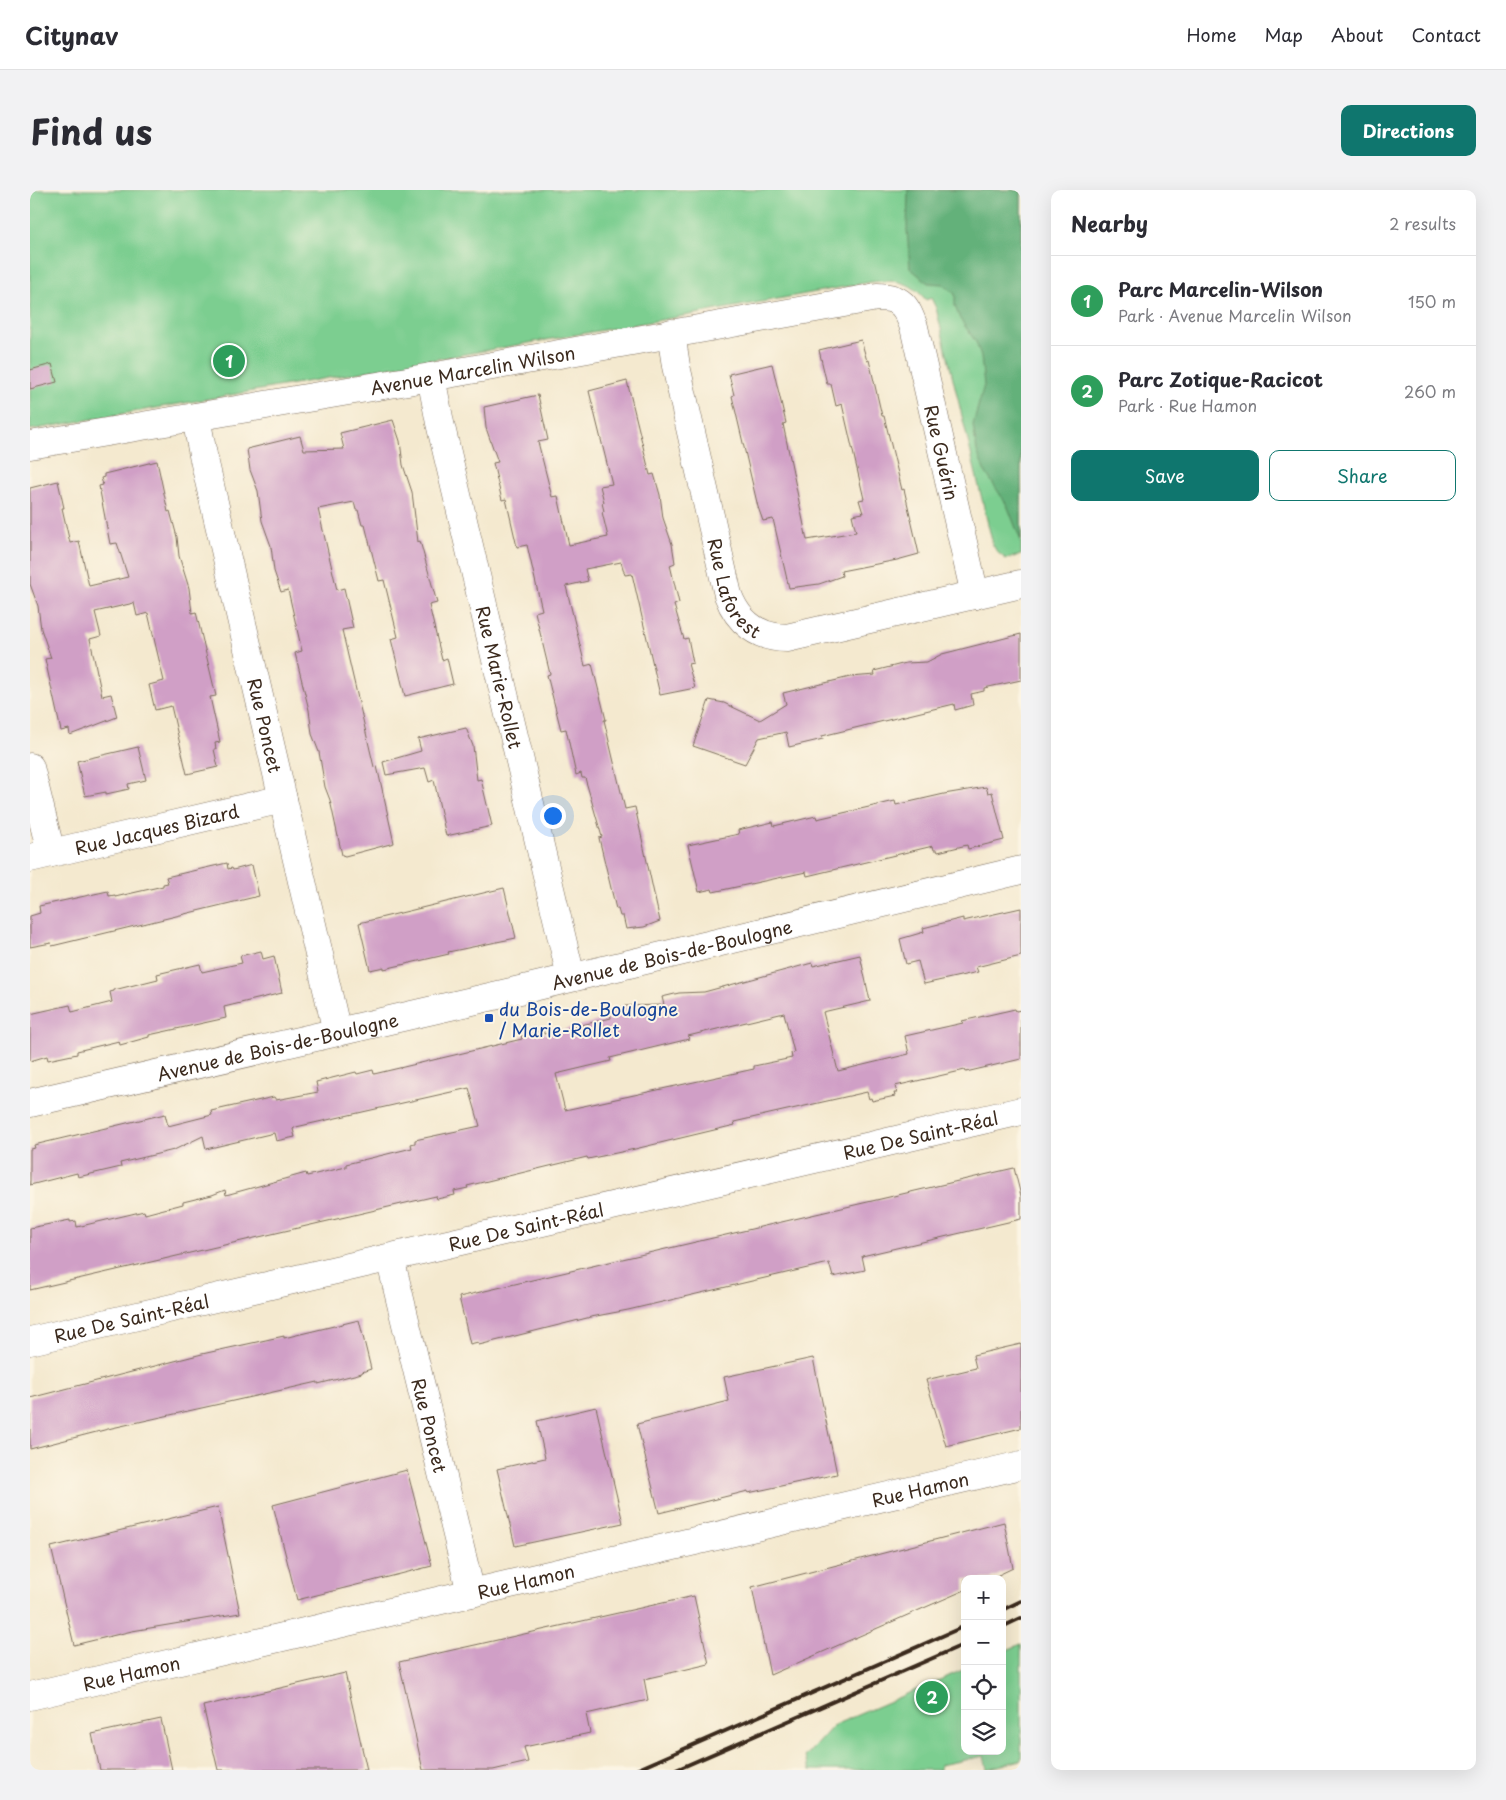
<!DOCTYPE html>
<html lang="en">
<head>
<meta charset="utf-8">
<style>
  :root { --surface:#fff; --page:#f2f2f3; --text:#2b2b33; --muted:#7c7c81; --line:#e1e1e2; --accent:#0f766e }
  body { margin:0; font-family:"Playpen Sans",sans-serif; background:var(--page); color:var(--text) }
  .controls { position:absolute; right:15px; bottom:15px; display:grid; overflow:hidden; border-radius:10px; box-shadow:0 5px 20px #0002 }
  .controls button { width:45px; height:45px; display:grid; place-items:center; padding:0; border:0; border-bottom:1px solid var(--line); background:var(--surface); color:var(--text); font:25px sans-serif }
  .you { position:absolute; left:522px; top:625px; width:18px; height:18px; margin:-12px; border:4px solid #fff; border-radius:50%; background:#1a73e8; box-shadow:0 0 0 8px #1a73e833 }
  .badge { display:grid; place-items:center; width:32px; height:32px; border-radius:50%; background:var(--accent); color:#fff; font-size:16px; font-weight:700 }
  .pin { position:absolute; translate:-50% -50%; border:2px solid #fff; box-shadow:0 1px 5px #0006 }
  .list { margin:0; padding:0; list-style:none }
  h2 { display:flex; justify-content:space-between; align-items:center; height:65px; margin:0; padding:0 20px; font-size:21px }
  h2 small { font-size:16px; font-weight:400; color:var(--muted) }
  .list li { display:grid; grid-template-columns:32px 1fr auto; gap:15px; align-items:center; box-sizing:border-box; height:90px; padding:0 20px; border-top:1px solid var(--line) }
  .list b { display:block; font-size:19px; white-space:nowrap }
  .list p { margin:0; font-size:16px; white-space:nowrap; color:var(--muted) }
  .list em { font-size:16px; font-style:normal; color:var(--muted) }
  .actions { display:flex; gap:10px; padding:15px 20px }
  .actions a { flex:1; padding:11px 0; border:1px solid var(--accent); border-radius:10px; text-align:center; font-size:18px; color:var(--accent) }
  .actions .main { background:var(--accent); color:#fff }
  .icon { flex:none; width:28px; height:28px; fill:none; stroke:currentColor; stroke-width:2; stroke-linecap:round; stroke-linejoin:round }
  .map { position:relative; flex:none; width:991px; height:1580px; overflow:hidden; border-radius:10px }
  header { display:flex; align-items:center; gap:30px; box-sizing:border-box; height:70px; padding:0 25px; background:var(--surface); border-bottom:1px solid var(--line) }
  header strong { font-size:24px }
  nav { display:flex; gap:28px; margin-inline-start:auto; font-size:18px }
  .intro { display:flex; align-items:center; justify-content:space-between; box-sizing:border-box; height:120px; padding:0 30px }
  h1 { margin:0; font-size:35px }
  .button { padding:12px 22px; border-radius:10px; background:var(--accent); color:#fff; font-size:18px; font-weight:700 }
  main { display:flex; gap:30px; padding:0 30px }
  aside { flex:1; background:var(--surface); border-radius:10px; box-shadow:0 5px 20px #0002 }
  .map>svg:first-child { display:block }
  .green { fill:#7bce90; stroke:#5b7c57 }
  .forest { fill:#64b17a; stroke:#506e4c }
  .building { fill:#d09fc6; fill-rule:evenodd }
  .lines { fill:none; stroke-linecap:round; stroke-linejoin:round }
  .street-casing { stroke:#7c6d5c; stroke-width:29 }
  .street { stroke:#fff; stroke-width:28 }
  .rail { stroke:#3b2a1e; stroke-width:4 }
  .transit-dot { fill:#1a4fb4; stroke:#fcf5e5; stroke-width:2 }
  .labels { text-anchor:middle; dominant-baseline:central; stroke-width:4; stroke-linejoin:round; paint-order:stroke }
  .street-label { font-size:18px; fill:#3b2a1e; stroke:#fcf5e5 }
  .transit-label { font-size:18px; fill:#164399; stroke:#fcf5e5; text-anchor:start }
</style>
</head>
<body>
<header>
<strong>Citynav</strong>
<nav><a>Home</a><a>Map</a><a>About</a><a>Contact</a></nav>
</header>
<div class="intro"><h1>Find us</h1><a class="button">Directions</a></div>
<main>
<div class="map">
<svg width="991" height="1580" viewBox="0 0 991 1580">
  <rect width="100%" height="100%" fill="#fcf5e5"/>
  <filter id="ink" filterUnits="userSpaceOnUse"><feTurbulence type="fractalNoise" baseFrequency=".02" numOctaves="2"/><feDisplacementMap in="SourceGraphic" scale="10" xChannelSelector="R" yChannelSelector="G"/><feConvolveMatrix kernelMatrix="1 2 1 2 8 2 1 2 1" color-interpolation-filters="sRGB"/></filter>
  <filter id="wash" filterUnits="userSpaceOnUse"><feTurbulence type="fractalNoise" baseFrequency=".0096" numOctaves="4" result="noise"/><feDisplacementMap in="SourceGraphic" scale="20" xChannelSelector="R" yChannelSelector="G"/><feGaussianBlur stdDeviation="1.12" result="paint"/><feColorMatrix in="noise" values="0 0 0 0 0 0 0 0 0 0 0 0 0 0 0 0 0 1.4 0 .05"/><feComposite in="paint" operator="in"/></filter>
  <g filter="url(#wash)">
    <rect width="100%" height="100%" fill="#f4e9cf"/>
    <g class="green">
      <path d="M0 0H991V365L976 369 967 362 963 355 906 118 901 108 896 110C879 90 866 90 841 92L671 123 0 240Z"/>
      <polygon points="991,1454 991,1570 957,1579 954,1566 910,1575 910,1580 780,1580 775,1567 804,1535 935,1479 935,1561 972,1561 972,1462"/>
    </g>
    <polygon class="forest" points="878,0 991,0 991,351 977,315 954,280 947,261 943,235 954,195 951,167 946,152 930,129 925,116 925,104 913,94 898,93 880,78 877,40"/>
    <g id="blocks">
      <g class="building">
        <polygon points="831,150 837,171 839,170 852,226 854,226 872,300 874,299 889,364 867,370 811,381 812,386 789,394 759,398 743,329 733,331 728,317 702,206 704,205 699,184 742,174 756,233 753,234 777,350 826,342 822,325 833,323 829,310 834,309 812,214 806,216 801,194 797,194 789,160"/>
        <polygon points="22,174 27,192 0,199 0,180"/>
        <polygon points="597,191 620,285 624,284 630,305 633,328 642,354 645,373 640,375 649,413 644,415 654,449 658,448 663,473 658,474 665,498 630,505 602,384 595,385 591,372 555,379 558,391 536,396 555,476 562,474 576,530 574,530 595,619 605,617 630,731 614,737 596,739 593,726 590,726 588,719 586,719 569,648 572,647 555,588 552,588 551,583 546,585 536,539 531,540 517,485 520,484 505,422 512,420 497,355 487,357 476,309 472,310 463,273 468,272 456,238 454,217 508,205 518,250 508,252 522,307 528,306 539,355 578,347 572,322 574,321 572,313 574,312 570,296 582,294 559,201"/>
        <polygon points="363,230 370,251 373,275 382,302 388,352 390,351 407,413 399,415 412,470 417,468 423,494 375,506 361,449 368,447 354,390 349,391 335,335 332,335 328,320 326,320 324,312 288,319 307,400 314,398 323,438 312,440 344,577 347,576 364,653 315,666 312,665 300,610 295,597 289,562 282,544 279,520 265,463 272,461 258,400 251,402 244,381 241,356 232,331 228,301 220,280 217,259 270,246 274,260 314,259 310,243"/>
        <polygon points="127,271 138,322 140,321 147,347 149,366 159,398 162,423 166,422 186,506 180,507 190,552 185,553 186,559 184,559 188,577 157,584 141,516 125,520 119,495 134,491 118,423 107,426 104,413 65,422 71,446 60,449 72,506 81,504 87,527 40,545 39,539 31,541 15,469 21,468 11,439 8,416 0,394 0,298 28,291 34,318 32,318 40,353 49,351 59,396 98,387 87,353 80,354 69,296 73,295 71,288 74,287 74,284"/>
        <polygon points="991,444 991,490 954,498 954,501 941,504 943,515 925,520 924,514 792,546 793,549 759,557 756,542 729,548 715,574 663,556 679,510 694,513 730,530 756,514 753,503 820,487 845,485 844,481 876,473 897,472 912,464"/>
        <polygon points="436,538 443,556 447,590 451,589 462,636 416,646 404,590 399,592 395,578 356,585 353,572 391,561 388,549"/>
        <polygon points="108,557 116,590 98,594 99,599 76,604 76,602 55,606 47,571"/>
        <polygon points="956,597 958,603 962,602 974,650 938,659 937,655 908,662 907,660 904,660 903,656 777,686 776,682 683,702 682,699 669,702 658,655 709,644 708,640 743,632 744,636 786,626 787,629 865,611 866,615 914,604"/>
        <polygon points="197,673 198,679 202,678 203,680 222,675 229,706 22,756 21,753 0,757 0,726 10,723 9,716 78,701 79,706 85,705 85,707 133,696 133,694 138,693 136,687"/>
        <polygon points="474,698 486,748 418,762 419,764 354,779 354,777 340,780 329,733"/>
        <polygon points="991,718 991,766 946,777 948,782 894,794 888,771 876,774 870,749 894,742 893,738 933,728 933,731"/>
        <polygon points="231,761 233,769 244,766 252,803 194,817 196,828 119,845 119,847 90,855 89,851 47,861 47,864 18,870 17,866 0,871 0,824 40,815 42,822 82,812 80,802 84,801 84,800 128,789 127,784 170,774 172,782 212,773 210,766"/>
        <path d="M830 765 840 811 793 822 808 881 879 864 875 846 933 833 932 831 985 819 986 821 991 820V869L936 882 935 880 865 896 867 903H864L865 906 842 911 841 908 839 909 837 902 704 932 705 935 605 959 558 969 557 967 437 996 438 998 424 1001 425 1005 407 1009 406 1006 0 1100V1038L40 1030V1032L46 1031 47 1037 114 1021 115 1024 153 1014V1012L182 1005 195 1000 196 1005 276 983 277 986 316 977V974L382 958 381 954 385 953V950L450 936 439 898 266 937 263 939 265 947 246 951 244 943 176 959 173 946 144 960 90 973 91 977 48 987 47 983 0 995V959L5 958 4 955 135 924 138 936 182 925 181 921 244 907 246 910 288 902 286 892 326 882 327 884 343 880 344 884 492 849 491 846 513 840 514 844 581 828 580 821 595 816 634 815 632 807 649 803 674 802 782 773 783 776ZM754 823 764 862 761 863 762 868 724 876V879L535 920 526 884 581 871 580 868 659 849 658 846Z"/>
        <polygon points="984,978 991,1006 991,1029 832,1066 835,1080 803,1087 799,1073 598,1120 561,1127 449,1155 448,1152 440,1154 429,1107"/>
        <polygon points="329,1130 341,1179 332,1182 332,1183 288,1194 288,1192 82,1238 0,1259 0,1208 172,1164 254,1146 254,1148"/>
        <polygon points="991,1154 991,1238 916,1256 896,1190 946,1178 943,1165"/>
        <polygon points="783,1168 807,1284 718,1303 718,1301 629,1323 607,1234 699,1211 694,1187"/>
        <polygon points="566,1217 593,1333 485,1356 467,1279 515,1268 507,1231"/>
        <polygon points="377,1280 402,1376 267,1410 243,1315"/>
        <polygon points="188,1317 210,1423 102,1441 44,1455 21,1357"/>
        <polygon points="974,1332 983,1378 960,1389 935,1389 935,1400 740,1485 722,1397"/>
        <polygon points="664,1406 679,1474 614,1489 618,1510 556,1524 560,1543 494,1557 498,1572 463,1580 393,1580 369,1472"/>
        <polygon points="315,1483 337,1580 188,1580 173,1516"/>
        <polygon points="131,1529 142,1580 70,1580 62,1544"/>
      </g>
    </g>
  </g>
  <g filter="url(#ink)">
    <use href="#blocks" fill-opacity="0" stroke="#7c6d5c" stroke-width="1"/>
    <g class="lines">
      <g class="street-casing">
        <g id="street">
          <path id="s1" d="M641 143 646 176 698 405C708 432 728 448 757 448L991 394"/>
          <path id="s2" d="M401 187 410 233 541 787"/>
          <path id="s3" d="M166 227 173 265 307 842"/>
          <path id="s4" d="M0 255 401 187 847 107C872 107 876 116 884 137L945 405"/>
          <polyline points="0,577 21,663"/>
          <path id="s5" d="M0 668 253 609"/>
          <path id="s6" d="M0 913 503 797 991 680"/>
          <path id="s7" d="M360 1068 441 1403"/>
          <path id="s8" d="M0 1151 991 921"/>
          <path id="s9" d="M0 1506 991 1275"/>
        </g>
      </g>
      <use href="#street" class="street"/>
      <g class="rail">
        <polyline points="972,1420 991,1411"/>
        <polyline points="972,1437 991,1428"/>
        <polyline points="606,1580 935,1436"/>
        <polyline points="646,1580 935,1454"/>
      </g>
    </g>
  </g>
  <rect class="transit-dot" x="454" y="823" width="10" height="10" rx="2.5"/>
  <g class="labels">
    <g class="street-label">
      <text stroke="none"><textPath href="#s4" startOffset="449">Avenue Marcelin Wilson</textPath></text>
      <text stroke="none"><textPath href="#s4" startOffset="1041">Rue Guérin</textPath></text>
      <text stroke="none"><textPath href="#s1" startOffset="264">Rue Laforest</textPath></text>
      <text stroke="none"><textPath href="#s2" startOffset="308">Rue Marie-Rollet</textPath></text>
      <text stroke="none"><textPath href="#s3" startOffset="316">Rue Poncet</textPath></text>
      <text stroke="none"><textPath href="#s5" startOffset="130">Rue Jacques Bizard</textPath></text>
      <text stroke="none"><textPath href="#s6" startOffset="659">Avenue de Bois-de-Boulogne</textPath></text>
      <text stroke="none"><textPath href="#s6" startOffset="254">Avenue de Bois-de-Boulogne</textPath></text>
      <text stroke="none"><textPath href="#s8" startOffset="914">Rue De Saint-Réal</textPath></text>
      <text stroke="none"><textPath href="#s8" startOffset="509">Rue De Saint-Réal</textPath></text>
      <text stroke="none"><textPath href="#s8" startOffset="104">Rue De Saint-Réal</textPath></text>
      <text stroke="none"><textPath href="#s7" startOffset="172">Rue Poncet</textPath></text>
      <text stroke="none"><textPath href="#s9" startOffset="914">Rue Hamon</textPath></text>
      <text stroke="none"><textPath href="#s9" startOffset="509">Rue Hamon</textPath></text>
      <text stroke="none"><textPath href="#s9" startOffset="104">Rue Hamon</textPath></text>
    </g>
    <g class="transit-label">
      <text x="469" y="818">du Bois-de-Boulogne<tspan x="469" dy="21">/ Marie-Rollet</tspan></text>
    </g>
  </g>
</svg>
<div class="controls">
<button>+</button>
<button>−</button>
<button><svg class="icon" aria-label="locate" viewBox="0 0 24 24"><circle cx="12" cy="12" r="6"/><path d="M12 2v4M12 18v4M2 12h4M18 12h4"/></svg></button>
<button><svg class="icon" aria-label="layers" viewBox="0 0 24 24"><path d="M12 4l9 5-9 5-9-5zM3 14l9 5 9-5"/></svg></button>
</div>
<div class="you"></div>
<div class="pin badge" style="left:199px;top:171px;background:#2e9e5b">1</div>
<div class="pin badge" style="left:902px;top:1507px;background:#2e9e5b">2</div>
</div>
<aside>
<h2>Nearby<small>2 results</small></h2>
<ul class="list">
<li><span class="badge" style="background:#2e9e5b">1</span><div><b>Parc Marcelin-Wilson</b><p>Park · Avenue Marcelin Wilson</p></div><em>150 m</em></li>
<li><span class="badge" style="background:#2e9e5b">2</span><div><b>Parc Zotique-Racicot</b><p>Park · Rue Hamon</p></div><em>260 m</em></li>
</ul>
<div class="actions"><a class="main">Save</a><a>Share</a></div>
</aside>
</main>
</body>
</html>
